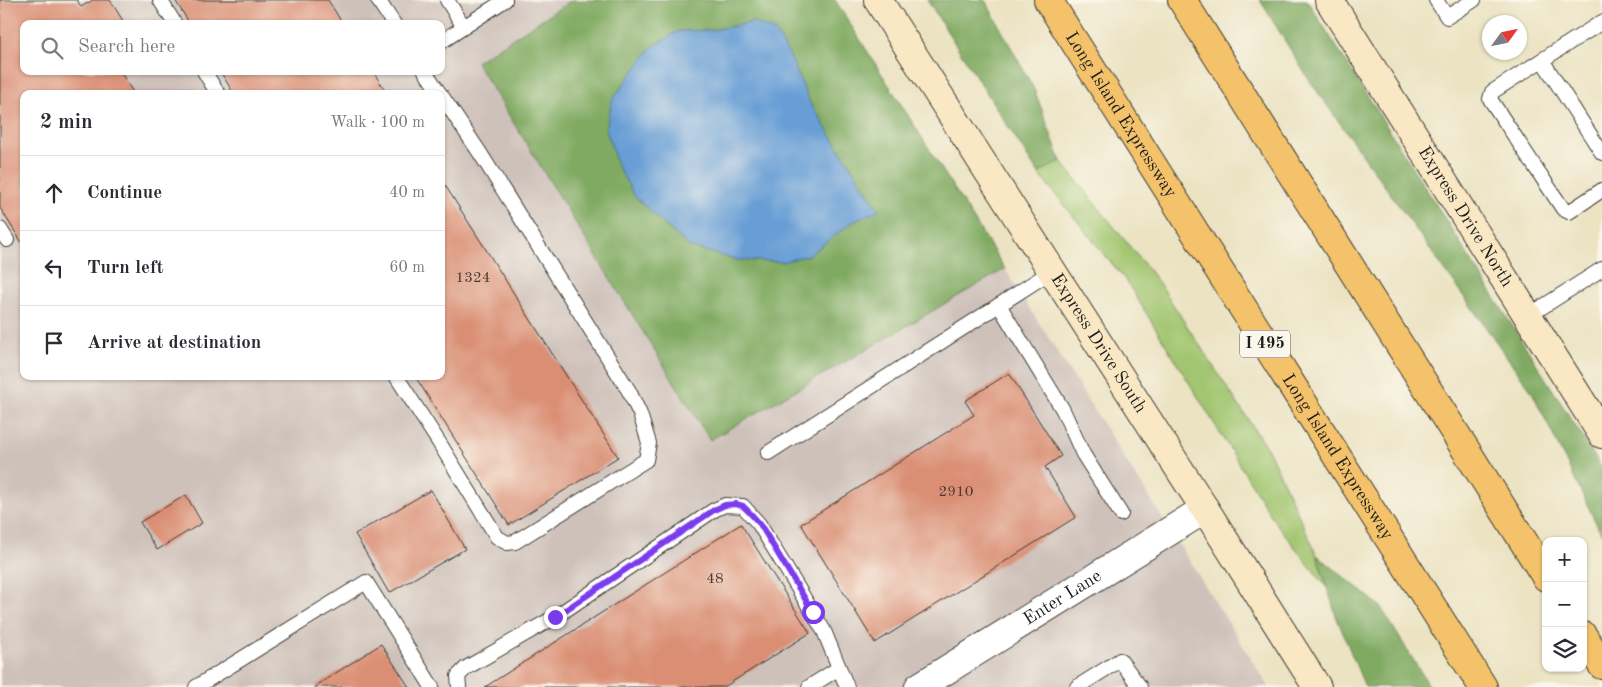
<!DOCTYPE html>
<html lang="en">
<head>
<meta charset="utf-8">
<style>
  :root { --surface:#fff; --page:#f2f2f3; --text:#2b2b33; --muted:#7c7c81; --line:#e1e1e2 }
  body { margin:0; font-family:"Old Standard TT",serif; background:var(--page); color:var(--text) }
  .controls { position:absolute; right:15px; bottom:15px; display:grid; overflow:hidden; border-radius:10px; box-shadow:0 1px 4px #0004 }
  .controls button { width:45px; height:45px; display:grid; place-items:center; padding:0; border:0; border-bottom:1px solid var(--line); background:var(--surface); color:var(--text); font:25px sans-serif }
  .compass { position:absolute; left:1482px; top:15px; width:45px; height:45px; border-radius:50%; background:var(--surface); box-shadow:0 1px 4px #0004; rotate:57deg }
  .stop { position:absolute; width:15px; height:15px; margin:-11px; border:4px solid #7c3aed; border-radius:50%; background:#fff }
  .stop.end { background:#7c3aed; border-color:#fff; box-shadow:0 1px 5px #0008 }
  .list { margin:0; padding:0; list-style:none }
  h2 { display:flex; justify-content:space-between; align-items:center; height:65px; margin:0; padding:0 20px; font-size:21px }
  h2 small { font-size:16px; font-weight:400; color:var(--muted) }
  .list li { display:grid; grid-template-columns:32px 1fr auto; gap:15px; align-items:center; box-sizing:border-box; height:75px; padding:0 20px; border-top:1px solid var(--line) }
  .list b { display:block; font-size:19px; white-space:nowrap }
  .list em { font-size:16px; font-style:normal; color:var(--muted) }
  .icon { flex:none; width:28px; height:28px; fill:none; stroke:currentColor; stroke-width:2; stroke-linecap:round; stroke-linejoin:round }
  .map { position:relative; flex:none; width:1602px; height:687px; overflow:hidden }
  .search { position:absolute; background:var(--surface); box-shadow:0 1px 4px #0004; left:20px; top:20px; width:425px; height:55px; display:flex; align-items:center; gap:12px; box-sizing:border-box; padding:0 18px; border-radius:10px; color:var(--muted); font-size:19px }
  .panel { position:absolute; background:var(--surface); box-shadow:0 1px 4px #0004; left:20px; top:90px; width:425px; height:290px; border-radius:10px }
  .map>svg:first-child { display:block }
  .industrial { fill:#cec1ba; fill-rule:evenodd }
  .green { fill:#a1c56f; stroke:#5e7046 }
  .forest { fill:#80aa62; stroke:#4e633f }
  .water { fill:#689ed5; stroke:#425d78 }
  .building { fill:#da8f75 }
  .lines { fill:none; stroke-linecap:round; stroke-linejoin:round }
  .service-casing { stroke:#3b3a35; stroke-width:16 }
  .minor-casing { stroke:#3b3a35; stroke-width:30 }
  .secondary-casing { stroke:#3b3a35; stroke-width:30 }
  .motorway-casing { stroke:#3b3a35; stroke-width:30 }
  .service { stroke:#fff; stroke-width:14 }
  .minor { stroke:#fff; stroke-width:28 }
  .secondary { stroke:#fae7c3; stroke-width:28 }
  .motorway { stroke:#f3c26a; stroke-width:28 }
  .route { stroke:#7c3aed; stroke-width:6 }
  .labels { text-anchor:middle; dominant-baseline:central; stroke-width:4; stroke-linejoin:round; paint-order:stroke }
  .number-label { font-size:15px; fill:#4c3932 }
  .shield { fill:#fbf7ec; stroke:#5f5e5a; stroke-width:1 }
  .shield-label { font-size:16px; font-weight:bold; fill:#1c1c1c }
  .street-label { font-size:18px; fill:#1c1c1c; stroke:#fbf7ec }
</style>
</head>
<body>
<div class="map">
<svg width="1602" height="687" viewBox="0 0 1602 687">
  <rect width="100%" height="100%" fill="#fbf7ec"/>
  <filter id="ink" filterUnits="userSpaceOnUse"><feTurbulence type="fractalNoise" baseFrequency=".02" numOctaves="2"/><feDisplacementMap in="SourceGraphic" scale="10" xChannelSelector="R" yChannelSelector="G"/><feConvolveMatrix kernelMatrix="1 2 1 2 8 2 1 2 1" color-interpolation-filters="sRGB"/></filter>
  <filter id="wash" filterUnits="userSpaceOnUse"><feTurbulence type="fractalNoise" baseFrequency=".0096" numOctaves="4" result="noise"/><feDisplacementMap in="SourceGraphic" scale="20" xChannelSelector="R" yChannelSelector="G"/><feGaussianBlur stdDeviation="1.12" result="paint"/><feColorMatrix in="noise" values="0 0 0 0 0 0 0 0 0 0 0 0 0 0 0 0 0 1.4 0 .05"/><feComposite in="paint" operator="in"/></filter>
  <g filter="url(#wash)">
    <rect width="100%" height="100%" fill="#ebe3c2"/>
    <path class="industrial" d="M0 0H835L1269 687H0ZM24 24H441V71H24ZM24 94H441V376H24Z"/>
    <polygon class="green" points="1061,161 1157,280 1270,453 1317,555 1327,588 1275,522 1127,282 1038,173"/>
    <g class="forest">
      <polygon points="572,0 835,0 1005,269 710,440 476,62"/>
      <polygon points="927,0 985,0 1034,89 1061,161 1038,173"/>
      <polygon points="1260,0 1307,0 1602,468 1602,535 1532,392 1309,80"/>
      <polygon points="1317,555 1380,606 1430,687 1365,687 1336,616"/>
    </g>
    <polygon class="water" points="753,22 775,32 790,56 810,103 879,210 853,222 809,255 783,262 738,260 689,247 635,197 617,165 606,129 612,100 651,48 678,31 713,30"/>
    <g id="blocks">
      <g class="building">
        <polygon points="0,0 77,0 81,7 93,0 110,0 125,24 24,24 24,71 120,71 134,94 24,94 24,246 0,208"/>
        <polygon points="175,0 328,0 343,24 190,24"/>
        <polygon points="220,71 373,71 387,94 234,94"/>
        <polygon points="441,179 618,457 509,525 415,376 441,376"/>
        <polygon points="1009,373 1061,456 1045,467 1076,517 875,643 801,524 974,415 965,401"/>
        <polygon points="431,490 465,549 389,593 355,534"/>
        <polygon points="186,495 202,523 157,550 140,522"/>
        <polygon points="741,524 810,633 724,687 485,687"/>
        <polygon points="381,644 409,687 314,687"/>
      </g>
    </g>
  </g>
  <g filter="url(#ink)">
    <use href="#blocks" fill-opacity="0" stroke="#3b3a35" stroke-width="1"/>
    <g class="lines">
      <g class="service-casing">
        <g id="service">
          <polyline points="160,0 175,24"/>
          <polyline points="378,0 394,24"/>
          <polyline points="447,0 464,27"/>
          <polyline points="1436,0 1447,17 1474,0"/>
          <polyline points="1602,22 1542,60 1602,153"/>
          <polyline points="441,42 505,0"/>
          <polyline points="1542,60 1492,92 1490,99 1563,209 1569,212 1602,190"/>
          <polyline points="204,71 218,94"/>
          <polyline points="425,71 440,94"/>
          <polyline points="0,229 7,240"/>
          <polyline points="999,305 1063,410 1083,454 1121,514"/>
          <polyline points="1528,316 1602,269"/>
          <polyline points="396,376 440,444 497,537 507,543 515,542 646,460 649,443 640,414 629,391 480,153 441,95"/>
          <polyline points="768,453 1052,271"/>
          <polyline points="196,687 366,582 432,687"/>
          <polyline points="459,687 458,676 466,668 555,617 714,510 725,505 743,506 759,524 824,631 847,687"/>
          <polyline points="809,687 839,668"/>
          <polyline points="1077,687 1120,660 1140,687"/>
        </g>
      </g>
      <g class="minor-casing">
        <g id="minor">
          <path id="s1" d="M919 687 1205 509"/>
        </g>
      </g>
      <g class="secondary-casing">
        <g id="secondary">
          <path id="s2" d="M878 0 1205 509 1317 687"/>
          <path id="s3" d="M1329 0 1602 434"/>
        </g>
      </g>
      <g class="motorway-casing">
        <g id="motorway">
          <path id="s4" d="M1048 0 1483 687"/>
          <polyline points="1182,0 1546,577"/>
          <polyline points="1583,636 1602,665"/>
        </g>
      </g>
      <use href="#service" class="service"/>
      <use href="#minor" class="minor"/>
      <use href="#secondary" class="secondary"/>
      <use href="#motorway" class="motorway"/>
    </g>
  </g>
  <g class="lines" filter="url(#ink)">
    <polyline class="route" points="555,617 714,510 725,505 736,504 743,506 750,513 760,524 813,612"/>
  </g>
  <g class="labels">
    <g class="number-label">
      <text x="473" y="278">1324</text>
      <text x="956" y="492">2910</text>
      <text x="715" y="579">48</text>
    </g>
    <rect class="shield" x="1240" y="330.5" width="50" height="27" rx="4"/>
    <g class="shield-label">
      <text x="1265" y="344">I 495</text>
    </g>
    <g class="street-label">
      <text stroke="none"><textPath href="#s4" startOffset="136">Long Island Expressway</textPath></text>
      <text stroke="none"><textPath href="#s3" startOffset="256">Express Drive North</textPath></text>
      <text stroke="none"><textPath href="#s2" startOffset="408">Express Drive South</textPath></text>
      <text stroke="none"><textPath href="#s4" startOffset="541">Long Island Expressway</textPath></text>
      <text stroke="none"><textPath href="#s1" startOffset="169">Enter Lane</textPath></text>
    </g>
  </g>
</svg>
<div class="controls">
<button>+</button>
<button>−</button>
<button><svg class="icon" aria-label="layers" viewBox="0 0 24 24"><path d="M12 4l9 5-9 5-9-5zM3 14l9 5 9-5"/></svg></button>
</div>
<svg class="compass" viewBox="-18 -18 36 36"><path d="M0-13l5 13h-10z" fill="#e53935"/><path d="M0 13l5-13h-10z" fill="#7c7c81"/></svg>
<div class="stop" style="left:813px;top:612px"></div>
<div class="stop end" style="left:555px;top:617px"></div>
<div class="search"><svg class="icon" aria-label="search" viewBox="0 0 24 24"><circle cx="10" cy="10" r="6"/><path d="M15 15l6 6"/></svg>Search here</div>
<section class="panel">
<h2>2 min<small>Walk · 100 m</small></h2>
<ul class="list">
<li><svg class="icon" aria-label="ahead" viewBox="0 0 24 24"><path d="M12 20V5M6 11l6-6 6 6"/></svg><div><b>Continue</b></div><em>40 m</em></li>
<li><svg class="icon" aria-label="left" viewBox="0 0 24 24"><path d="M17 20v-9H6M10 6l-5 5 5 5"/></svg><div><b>Turn left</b></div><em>60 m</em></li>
<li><svg class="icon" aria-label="arrive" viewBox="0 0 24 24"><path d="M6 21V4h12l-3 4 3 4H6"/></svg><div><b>Arrive at destination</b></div></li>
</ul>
</section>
</div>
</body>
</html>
